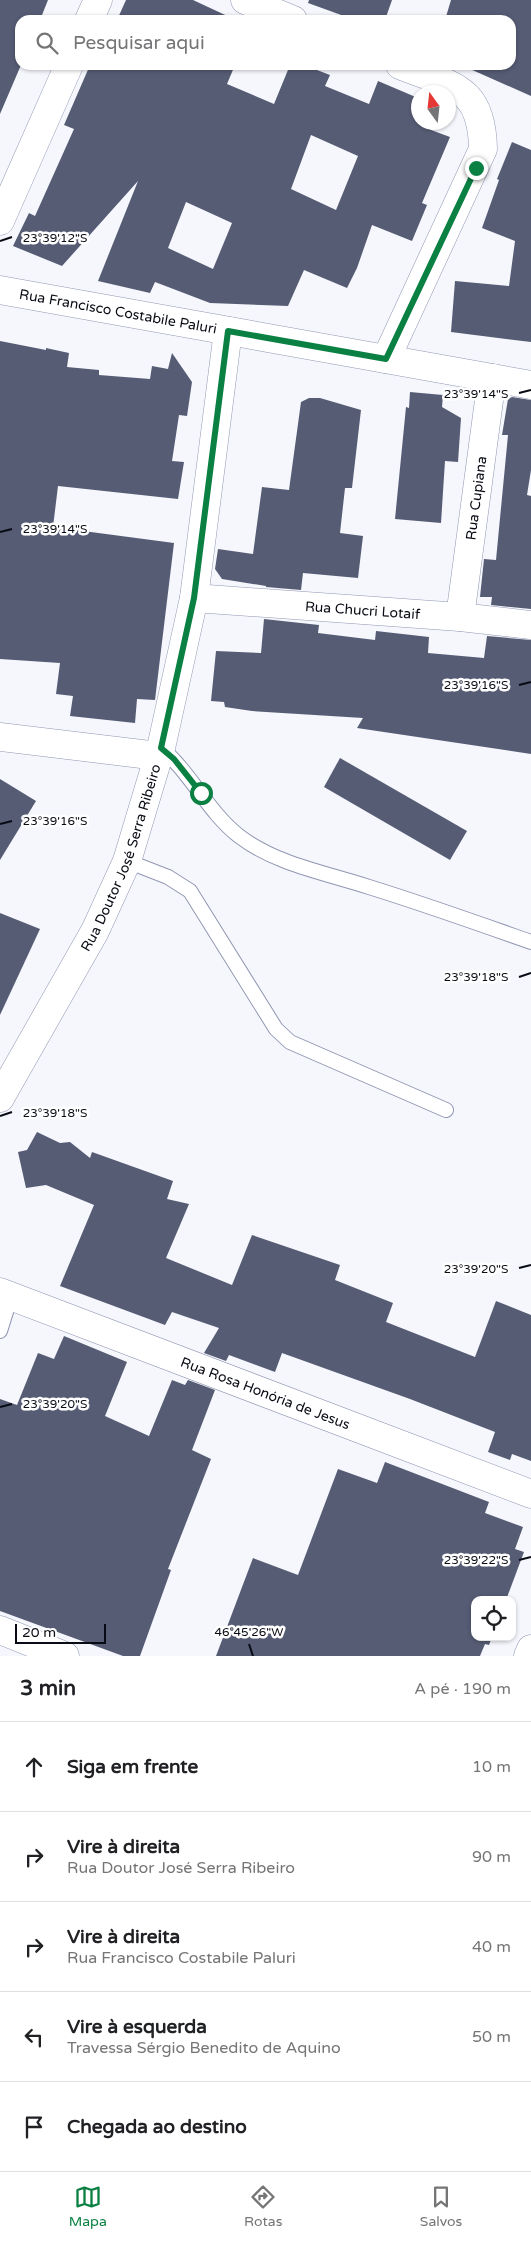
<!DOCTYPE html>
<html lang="pt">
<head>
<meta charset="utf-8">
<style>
  :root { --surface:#fff; --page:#f6f6f6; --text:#202124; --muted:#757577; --line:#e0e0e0; --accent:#0b8043 }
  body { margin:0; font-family:"Varela Round",sans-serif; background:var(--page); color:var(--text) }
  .controls { position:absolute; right:15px; bottom:15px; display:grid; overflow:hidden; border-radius:10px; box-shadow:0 1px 4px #0004 }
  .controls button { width:45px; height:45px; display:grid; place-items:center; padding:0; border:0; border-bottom:1px solid var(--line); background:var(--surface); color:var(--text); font:25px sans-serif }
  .compass { position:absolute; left:411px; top:85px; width:45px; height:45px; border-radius:50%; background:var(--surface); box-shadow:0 1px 4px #0004; rotate:345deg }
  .scale { position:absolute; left:15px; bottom:12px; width:91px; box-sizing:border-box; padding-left:5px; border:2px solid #090b14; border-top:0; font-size:14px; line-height:18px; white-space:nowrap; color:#090b14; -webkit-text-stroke:4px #fff; paint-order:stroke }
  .stop { position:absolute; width:15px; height:15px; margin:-11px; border:4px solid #0b8043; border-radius:50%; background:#fff }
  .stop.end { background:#0b8043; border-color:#fff; box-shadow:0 1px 5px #0008 }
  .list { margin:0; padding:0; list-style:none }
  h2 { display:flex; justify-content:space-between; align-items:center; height:65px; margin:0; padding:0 20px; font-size:21px }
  h2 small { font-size:16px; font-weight:400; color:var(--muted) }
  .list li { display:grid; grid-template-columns:32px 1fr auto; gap:15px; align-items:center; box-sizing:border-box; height:90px; padding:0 20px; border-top:1px solid var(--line) }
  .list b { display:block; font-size:19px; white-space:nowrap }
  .list p { margin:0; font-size:16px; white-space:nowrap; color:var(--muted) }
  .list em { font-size:16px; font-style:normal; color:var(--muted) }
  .icon { flex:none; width:28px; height:28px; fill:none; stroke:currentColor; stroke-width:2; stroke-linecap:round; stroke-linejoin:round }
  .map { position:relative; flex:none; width:531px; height:1656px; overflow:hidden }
  .search { position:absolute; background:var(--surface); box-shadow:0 1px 4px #0004; left:15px; right:15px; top:15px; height:55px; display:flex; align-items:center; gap:12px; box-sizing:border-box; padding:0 18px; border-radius:15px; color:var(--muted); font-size:19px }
  .sheet { height:515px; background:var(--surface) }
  nav { display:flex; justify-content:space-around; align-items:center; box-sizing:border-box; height:70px; border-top:1px solid var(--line); background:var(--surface); font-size:14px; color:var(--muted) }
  nav a { display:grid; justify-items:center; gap:2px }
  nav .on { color:var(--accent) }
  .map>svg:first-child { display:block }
  .building { fill:#565c74; fill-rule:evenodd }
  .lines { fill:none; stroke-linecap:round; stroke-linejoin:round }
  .service-casing { stroke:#9197b2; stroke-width:16 }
  .minor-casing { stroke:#9197b2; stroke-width:29 }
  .service { stroke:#fff; stroke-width:14 }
  .minor { stroke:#fff; stroke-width:28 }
  .route { stroke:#0b8043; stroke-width:6 }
  .ticks { fill:none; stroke:#090b14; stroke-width:2 }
  .labels { text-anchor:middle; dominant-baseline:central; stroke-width:5; stroke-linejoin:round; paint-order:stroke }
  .street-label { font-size:14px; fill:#090b14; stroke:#fff }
  .ticks-label { font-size:12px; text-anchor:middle; fill:#090b14; stroke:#fff; stroke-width:5; stroke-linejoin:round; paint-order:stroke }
</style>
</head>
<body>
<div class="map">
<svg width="531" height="1656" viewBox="0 0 531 1656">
  <rect width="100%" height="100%" fill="#f5f7fd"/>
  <g class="building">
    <polygon points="0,0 48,0 40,20 20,20 21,65 0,114"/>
    <polygon points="126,0 193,0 236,20 117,20"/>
    <polygon points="309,0 392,0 385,20 355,20 308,3"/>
    <polygon points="451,0 531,0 531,96 461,65 511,65 511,20 445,20"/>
    <path d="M90 65H235L227 84 274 104 290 65H304L330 75 325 86 369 104 378 81 418 98V122H434L431 130 450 137 422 203 427 205 412 241 372 225 357 268 347 288 304 270 288 306 210 303 155 282 150 293 98 281 138 181 62 266 13 246 29 213 35 216 74 129 64 125ZM311 135 358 156 336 210 291 189ZM186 202 232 223 213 269 168 248Z"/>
    <polygon points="512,142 531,150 531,342 451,332 455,281 509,286 515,241 482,228 499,180 497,179"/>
    <polygon points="0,341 46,350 46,348 69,353 67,367 99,370 99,375 150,379 152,366 168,369 172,353 192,382 187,416 179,415 172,461 184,462 178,499 58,486 53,527 174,543 155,700 137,699 135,723 70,716 73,696 56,694 60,663 0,659"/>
    <polygon points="410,392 443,395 442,407 461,418 458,462 445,461 441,523 395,519 406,407 409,408"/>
    <polygon points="512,397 531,400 531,470 527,495 531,496 531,609 491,605 492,597 480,597 484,559 496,560 508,435 502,435 508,399"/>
    <polygon points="309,398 320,398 361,410 352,488 345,488 340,533 363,536 358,578 303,573 301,590 266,587 266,586 222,579 215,569 218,549 253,554 262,487 289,490 301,402"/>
    <polygon points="264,619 319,625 318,633 375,640 376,631 429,637 428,653 484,658 487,636 531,640 531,754 357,728 363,718 252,711 225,707 224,702 211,701 216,651 261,653"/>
    <polygon points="340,758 467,831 450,860 324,787"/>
    <polygon points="0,779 36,801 0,860"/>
    <polygon points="0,913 40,929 0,1015"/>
    <polygon points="37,1132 60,1143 70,1142 90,1158 92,1152 173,1181 167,1199 189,1204 166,1258 232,1285 252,1235 340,1265 335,1280 393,1303 386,1322 475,1357 496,1301 531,1315 531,1461 512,1454 510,1460 488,1452 495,1432 410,1399 282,1353 275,1372 229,1355 226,1361 204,1353 219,1328 172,1312 165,1325 60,1286 94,1205 46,1185 26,1188 18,1152 27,1150"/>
    <polygon points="64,1336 127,1362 105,1416 149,1436 172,1380 185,1385 188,1380 215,1390 192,1450 211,1459 168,1569 171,1570 140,1656 123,1656 0,1611 0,1399 17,1405 38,1353 54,1359"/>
    <polygon points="385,1462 489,1502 485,1513 523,1527 515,1549 524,1552 506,1600 475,1600 475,1637 492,1637 489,1645 485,1644 480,1656 216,1656 253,1558 298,1575 338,1469 377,1483"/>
  </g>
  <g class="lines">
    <g class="service-casing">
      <g id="service">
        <path d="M161 748C191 773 208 812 239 836 275 864 326 873 369 887 424 904 477 923 531 942"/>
        <polyline points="127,861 168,877 190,891 276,1029 290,1042 446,1110"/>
        <polyline points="0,1331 11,1296"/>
      </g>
    </g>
    <g class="minor-casing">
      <g id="minor">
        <polyline points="245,0 293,20"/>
        <polyline points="89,20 98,0"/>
        <polyline points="0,221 69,65"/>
        <path id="s1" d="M0 290 531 385"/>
        <path d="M386 359 483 149C482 85 451 86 400 65"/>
        <path id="s2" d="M194 598 460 617 531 625"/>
        <path id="s3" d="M460 617 492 378"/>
        <polyline points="0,737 158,756"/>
        <path id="s4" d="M0 1098 95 931 127 861 161 748 194 598 228 331"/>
        <path id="s5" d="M0 1292 531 1494"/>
        <polyline points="0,1630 65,1656"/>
        <polyline points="528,1656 531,1649"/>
      </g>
    </g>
    <use href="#service" class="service"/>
    <use href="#minor" class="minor"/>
  </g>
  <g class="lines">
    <polyline class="route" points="201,793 174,759 161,748 194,598 228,331 386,359 476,168"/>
  </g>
  <path class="ticks" d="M0 241 12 237M519 393 531 390M0 532 12 529M519 685 531 682M0 824 12 821M519 977 531 973M0 1116 12 1112M519 1268 531 1265M0 1407 12 1404M519 1560 531 1557M249 1644 253 1656"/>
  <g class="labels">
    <g class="street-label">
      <text stroke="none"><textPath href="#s1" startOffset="120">Rua Francisco Costabile Paluri</textPath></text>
      <text stroke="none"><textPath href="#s3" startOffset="120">Rua Cupiana</textPath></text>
      <text stroke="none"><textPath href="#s2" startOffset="169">Rua Chucri Lotaif</textPath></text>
      <text stroke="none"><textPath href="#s4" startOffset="270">Rua Doutor José Serra Ribeiro</textPath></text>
      <text stroke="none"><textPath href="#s5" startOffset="284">Rua Rosa Honória de Jesus</textPath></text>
    </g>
  </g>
  <g class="ticks-label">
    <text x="55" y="242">23°39'12"S</text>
    <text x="476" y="398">23°39'14"S</text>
    <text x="55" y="533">23°39'14"S</text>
    <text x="476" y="689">23°39'16"S</text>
    <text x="55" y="825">23°39'16"S</text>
    <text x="476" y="981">23°39'18"S</text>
    <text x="55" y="1117">23°39'18"S</text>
    <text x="476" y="1273">23°39'20"S</text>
    <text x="55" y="1408">23°39'20"S</text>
    <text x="476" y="1564">23°39'22"S</text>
    <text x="249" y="1636">46°45'26"W</text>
  </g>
</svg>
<div class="controls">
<button><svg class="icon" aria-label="locate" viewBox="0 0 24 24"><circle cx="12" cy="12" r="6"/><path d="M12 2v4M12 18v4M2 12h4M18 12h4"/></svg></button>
</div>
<svg class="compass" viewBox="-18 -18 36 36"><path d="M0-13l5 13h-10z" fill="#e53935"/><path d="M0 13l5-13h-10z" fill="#757577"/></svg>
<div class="scale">20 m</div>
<div class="stop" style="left:201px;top:793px"></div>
<div class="stop end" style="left:476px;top:168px"></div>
<div class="search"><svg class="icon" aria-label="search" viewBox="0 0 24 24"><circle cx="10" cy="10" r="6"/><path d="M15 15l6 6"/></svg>Pesquisar aqui</div>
</div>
<section class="sheet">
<h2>3 min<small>A pé · 190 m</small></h2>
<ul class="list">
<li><svg class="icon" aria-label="ahead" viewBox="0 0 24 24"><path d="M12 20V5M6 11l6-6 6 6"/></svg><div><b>Siga em frente</b></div><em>10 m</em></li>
<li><svg class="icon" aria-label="right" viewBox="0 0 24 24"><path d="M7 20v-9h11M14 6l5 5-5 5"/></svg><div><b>Vire à direita</b><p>Rua Doutor José Serra Ribeiro</p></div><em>90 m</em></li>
<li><svg class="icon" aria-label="right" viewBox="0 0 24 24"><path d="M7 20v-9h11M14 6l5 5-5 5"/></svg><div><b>Vire à direita</b><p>Rua Francisco Costabile Paluri</p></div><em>40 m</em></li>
<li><svg class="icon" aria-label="left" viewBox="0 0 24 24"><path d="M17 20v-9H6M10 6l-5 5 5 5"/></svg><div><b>Vire à esquerda</b><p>Travessa Sérgio Benedito de Aquino</p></div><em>50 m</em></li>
<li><svg class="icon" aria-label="arrive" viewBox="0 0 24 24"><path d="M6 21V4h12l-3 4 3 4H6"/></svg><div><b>Chegada ao destino</b></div></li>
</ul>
</section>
<nav>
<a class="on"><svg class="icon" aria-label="map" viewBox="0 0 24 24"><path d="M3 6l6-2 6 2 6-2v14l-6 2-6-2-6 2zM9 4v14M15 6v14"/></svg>Mapa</a>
<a><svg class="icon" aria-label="directions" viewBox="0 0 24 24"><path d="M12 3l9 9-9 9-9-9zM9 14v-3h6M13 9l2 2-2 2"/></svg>Rotas</a>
<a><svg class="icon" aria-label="saved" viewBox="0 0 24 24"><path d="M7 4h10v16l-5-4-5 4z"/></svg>Salvos</a>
</nav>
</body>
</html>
